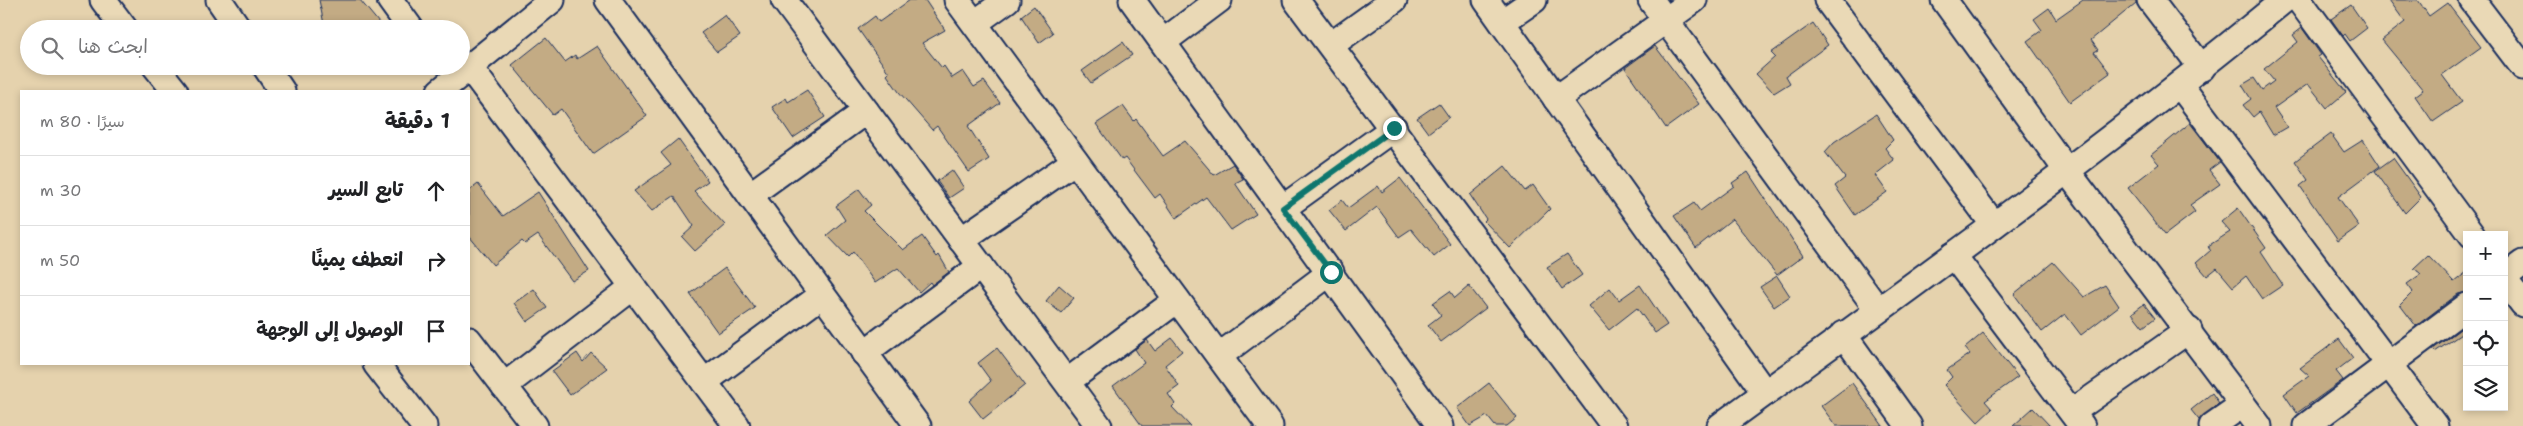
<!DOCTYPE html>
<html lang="ar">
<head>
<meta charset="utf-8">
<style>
  :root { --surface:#fff; --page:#f2f2f2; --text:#202124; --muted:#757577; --line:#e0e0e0 }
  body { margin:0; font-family:"Shantell Sans","Playpen Sans Arabic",sans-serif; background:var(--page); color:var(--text); direction:rtl }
  .controls { position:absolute; right:15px; bottom:15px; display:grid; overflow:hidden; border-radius:0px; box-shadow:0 2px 8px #0003 }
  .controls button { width:45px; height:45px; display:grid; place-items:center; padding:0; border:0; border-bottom:1px solid var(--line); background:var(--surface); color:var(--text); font:25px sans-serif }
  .stop { position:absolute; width:15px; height:15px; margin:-11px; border:4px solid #0f766e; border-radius:50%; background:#fff }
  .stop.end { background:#0f766e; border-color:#fff; box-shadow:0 1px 5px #0008 }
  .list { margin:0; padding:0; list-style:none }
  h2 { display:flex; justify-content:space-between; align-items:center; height:65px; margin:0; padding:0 20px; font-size:21px }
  h2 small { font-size:16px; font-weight:400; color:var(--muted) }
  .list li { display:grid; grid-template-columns:32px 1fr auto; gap:15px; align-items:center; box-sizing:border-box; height:70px; padding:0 20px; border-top:1px solid var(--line) }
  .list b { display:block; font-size:19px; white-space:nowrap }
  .list em { font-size:16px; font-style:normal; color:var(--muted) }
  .icon { flex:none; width:28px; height:28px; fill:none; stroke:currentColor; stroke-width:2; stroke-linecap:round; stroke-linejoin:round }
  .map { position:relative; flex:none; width:2523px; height:426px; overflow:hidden; direction:ltr }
  .search { position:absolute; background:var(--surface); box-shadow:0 2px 8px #0003; left:20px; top:20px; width:450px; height:55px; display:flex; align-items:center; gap:12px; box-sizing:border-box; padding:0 18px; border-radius:28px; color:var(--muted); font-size:19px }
  .panel { position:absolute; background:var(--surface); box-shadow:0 2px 8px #0003; left:20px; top:90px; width:450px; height:275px; border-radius:0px; direction:rtl }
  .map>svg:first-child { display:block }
  .building { fill:#c3ab84; stroke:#1b2f5e }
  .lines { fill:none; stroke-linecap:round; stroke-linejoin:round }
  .minor-casing { stroke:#1b2f5e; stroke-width:29 }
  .minor { stroke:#ead9b6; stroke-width:25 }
  .route { stroke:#0f766e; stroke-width:6 }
</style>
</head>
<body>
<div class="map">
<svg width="2523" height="426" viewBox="0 0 2523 426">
  <rect width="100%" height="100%" fill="#e5d2ad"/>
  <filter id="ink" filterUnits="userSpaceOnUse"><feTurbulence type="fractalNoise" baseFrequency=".02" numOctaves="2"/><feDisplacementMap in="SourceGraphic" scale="10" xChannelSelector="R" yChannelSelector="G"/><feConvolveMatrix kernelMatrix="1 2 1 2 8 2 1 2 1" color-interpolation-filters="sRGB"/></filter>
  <g filter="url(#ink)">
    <g class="building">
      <polygon points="319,0 360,0 384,29 325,29"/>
      <polygon points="910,0 925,0 945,30 922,43 942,68 944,66 952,78 963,71 974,87 984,81 1000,103 968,126 989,159 969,172 937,126 932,130 899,92 887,75 889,73 858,29 875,16 879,22"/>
      <polygon points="2083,0 2136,0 2136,3 2091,40 2098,50 2094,52 2110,73 2070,102 2027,41 2042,30 2034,19 2049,8 2056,19"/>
      <polygon points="2389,0 2418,0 2429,16 2447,3 2481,47 2442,75 2462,102 2433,122 2415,96 2423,90 2382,40 2405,22"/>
      <polygon points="2351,5 2367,28 2350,41 2345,34 2343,36 2331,19"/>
      <polygon points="1034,6 1053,33 1039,43 1021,16"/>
      <polygon points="725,15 740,36 717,52 701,33"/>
      <polygon points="1813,23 1828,45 1786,76 1790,83 1774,93 1756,74 1775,57 1771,53"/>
      <polygon points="2302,28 2321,55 2318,57 2346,92 2327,108 2308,84 2274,108 2287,127 2273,135 2259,112 2253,117 2243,105 2251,99 2242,85 2254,78 2262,90 2274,81 2264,69 2298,42 2293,35"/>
      <polygon points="546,38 565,62 575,55 577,59 597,46 647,116 593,154 561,109 553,115 512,65"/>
      <polygon points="1123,42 1132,55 1091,83 1082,71"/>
      <polygon points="1655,46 1699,104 1666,128 1625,68"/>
      <polygon points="807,90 825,117 793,138 772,107 786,98 788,102"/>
      <polygon points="1439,103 1449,117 1428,133 1417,118"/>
      <polygon points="1123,106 1134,121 1136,119 1163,156 1185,141 1214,175 1233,164 1243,179 1235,183 1256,214 1231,230 1206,197 1176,218 1160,194 1155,198 1125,158 1122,160 1096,124"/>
      <polygon points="1876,114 1893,140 1885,148 1894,160 1875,175 1887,192 1855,215 1835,186 1845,178 1825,152 1834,142"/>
      <polygon points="2190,123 2220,162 2209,170 2220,184 2190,205 2195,212 2165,235 2128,188 2159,164 2151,155"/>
      <polygon points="2331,134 2344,152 2363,140 2380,166 2338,197 2359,226 2338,241 2300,186 2308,180 2295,161"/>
      <polygon points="678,139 708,181 694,191 725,225 695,251 682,237 694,226 674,196 652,211 634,191 671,165 661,153"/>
      <polygon points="2393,158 2421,197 2405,213 2375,171"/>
      <polygon points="1505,166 1525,191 1533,185 1550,209 1510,248 1484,221 1486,219 1470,195"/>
      <polygon points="952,170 964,188 949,198 937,181"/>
      <polygon points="1748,172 1803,256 1777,275 1732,219 1696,248 1674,216 1694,203 1700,211 1734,186 1732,183"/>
      <polygon points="1400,178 1450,244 1434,257 1411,229 1399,237 1377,207 1346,231 1329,210 1342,200 1348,208 1378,186 1382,192"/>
      <polygon points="478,184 503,216 538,192 589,271 572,281 538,235 525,244 522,241 493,265 469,236 469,191"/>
      <polygon points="859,189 871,205 864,211 903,250 922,236 937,257 939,255 949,272 932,285 930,282 919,292 898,268 875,283 853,252 848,257 827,235 845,220 836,206"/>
      <polygon points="2238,208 2266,248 2261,252 2283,285 2262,299 2246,276 2233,287 2217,268 2207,276 2196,263 2211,250 2208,246 2230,232 2221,222"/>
      <polygon points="1567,254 1582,275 1562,289 1547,267"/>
      <polygon points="2428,255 2454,282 2467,272 2467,292 2458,294 2416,326 2400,305 2413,292 2407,284 2421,274 2414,268"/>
      <polygon points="2053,262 2084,297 2105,285 2119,306 2081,335 2065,314 2042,332 2014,294"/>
      <polygon points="725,268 755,308 718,333 690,294"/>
      <polygon points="1777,276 1790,296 1774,307 1760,287"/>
      <polygon points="1059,285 1074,298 1061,313 1046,301"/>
      <polygon points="1640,285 1667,325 1655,333 1637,308 1609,330 1589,306 1610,288 1619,300"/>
      <polygon points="1469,286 1486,308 1441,342 1428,325 1441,315 1433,303 1450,291 1455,298"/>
      <polygon points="534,289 547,308 527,322 514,303"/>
      <polygon points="2144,304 2155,318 2143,327 2132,313"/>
      <polygon points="2467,324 2467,330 2435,352 2433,349"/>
      <polygon points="1983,333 2018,377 1985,401 1992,409 1978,422 1944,385 1952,377 1947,370 1970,354 1965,348"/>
      <polygon points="1172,338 1182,351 1165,365 1179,386 1168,394 1175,404 1172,407 1190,426 1142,426 1113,386 1144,363 1135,349 1147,340 1155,351"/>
      <polygon points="2339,339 2353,358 2336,371 2343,380 2297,413 2284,394 2309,376 2300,368"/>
      <polygon points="997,348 1025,385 983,419 969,401 991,381 978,363"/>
      <polygon points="577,353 583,362 591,353 607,368 570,395 552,371"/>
      <polygon points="1489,383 1517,418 1507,426 1495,426 1487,416 1470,426 1457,408"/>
      <polygon points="1852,383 1883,426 1836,426 1821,406"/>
      <polygon points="2212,393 2219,403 2199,420 2191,410"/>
      <polygon points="2033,408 2050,426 2013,426"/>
    </g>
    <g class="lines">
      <g class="minor-casing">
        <g id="minor">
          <polyline points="103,0 125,29"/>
          <polyline points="219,0 239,29"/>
          <polyline points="390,0 411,29"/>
          <polyline points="608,0 918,426"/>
          <polyline points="784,0 1099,426"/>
          <polyline points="957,0 1270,426"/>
          <polyline points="1132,0 1440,426"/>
          <polyline points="1296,0 1614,426"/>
          <polyline points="1486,0 1765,393"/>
          <polyline points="1651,0 1878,310"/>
          <polyline points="1827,0 1994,225"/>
          <polyline points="1944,0 2067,171 2259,426"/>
          <polyline points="2150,0 2202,68"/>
          <polyline points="2299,0 2472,235"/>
          <polyline points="2472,0 2523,67"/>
          <polyline points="1502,22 1534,0"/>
          <polyline points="975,23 1007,0"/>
          <polyline points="1163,42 1219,0"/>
          <polyline points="1331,45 1394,0"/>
          <polyline points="155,66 175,91"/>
          <polyline points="265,66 282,91"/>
          <polyline points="470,68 737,426"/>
          <polyline points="2180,85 2435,426"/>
          <polyline points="440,91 552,0"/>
          <polyline points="1556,99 1694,0"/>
          <polyline points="750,195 866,111"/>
          <polyline points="1283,208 1394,128"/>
          <polyline points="961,240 1075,161"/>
          <polyline points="1953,255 2082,426"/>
          <polyline points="2504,277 2523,263"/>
          <polyline points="2504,279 2523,304"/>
          <polyline points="1843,334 1909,426"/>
          <polyline points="469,340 535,426"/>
          <polyline points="864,353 981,266"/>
          <polyline points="1219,356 1331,272"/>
          <polyline points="376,364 424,426"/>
          <polyline points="1068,381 1177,300"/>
          <polyline points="704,382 822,295"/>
          <polyline points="504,386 633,287"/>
          <polyline points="2072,412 2189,330"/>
          <path d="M1720 426C1910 287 2102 150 2284 0"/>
          <polyline points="2212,426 2242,405"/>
          <polyline points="2306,426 2467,306"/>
        </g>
      </g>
      <use href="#minor" class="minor"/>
    </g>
  </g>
  <g class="lines" filter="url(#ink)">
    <polyline class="route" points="1331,272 1283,208 1394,128"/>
  </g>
</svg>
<div class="controls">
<button>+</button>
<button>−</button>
<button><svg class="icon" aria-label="locate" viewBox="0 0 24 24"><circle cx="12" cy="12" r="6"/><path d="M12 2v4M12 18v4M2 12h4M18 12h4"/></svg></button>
<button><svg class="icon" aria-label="layers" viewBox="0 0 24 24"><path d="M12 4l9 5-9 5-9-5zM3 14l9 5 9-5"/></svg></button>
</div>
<div class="stop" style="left:1331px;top:272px"></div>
<div class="stop end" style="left:1394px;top:128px"></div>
<div class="search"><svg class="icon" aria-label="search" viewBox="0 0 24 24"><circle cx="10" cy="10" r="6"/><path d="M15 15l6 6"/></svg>ابحث هنا</div>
<section class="panel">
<h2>1 دقيقة<small>سيرًا · 80 m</small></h2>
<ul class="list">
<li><svg class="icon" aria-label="ahead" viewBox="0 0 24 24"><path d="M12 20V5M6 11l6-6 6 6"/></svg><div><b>تابع السير</b></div><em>30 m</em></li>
<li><svg class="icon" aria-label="right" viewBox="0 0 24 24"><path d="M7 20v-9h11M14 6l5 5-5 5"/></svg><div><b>انعطف يمينًا</b></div><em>50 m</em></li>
<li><svg class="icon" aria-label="arrive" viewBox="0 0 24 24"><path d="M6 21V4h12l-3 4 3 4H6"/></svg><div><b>الوصول إلى الوجهة</b></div></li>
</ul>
</section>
</div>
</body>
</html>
